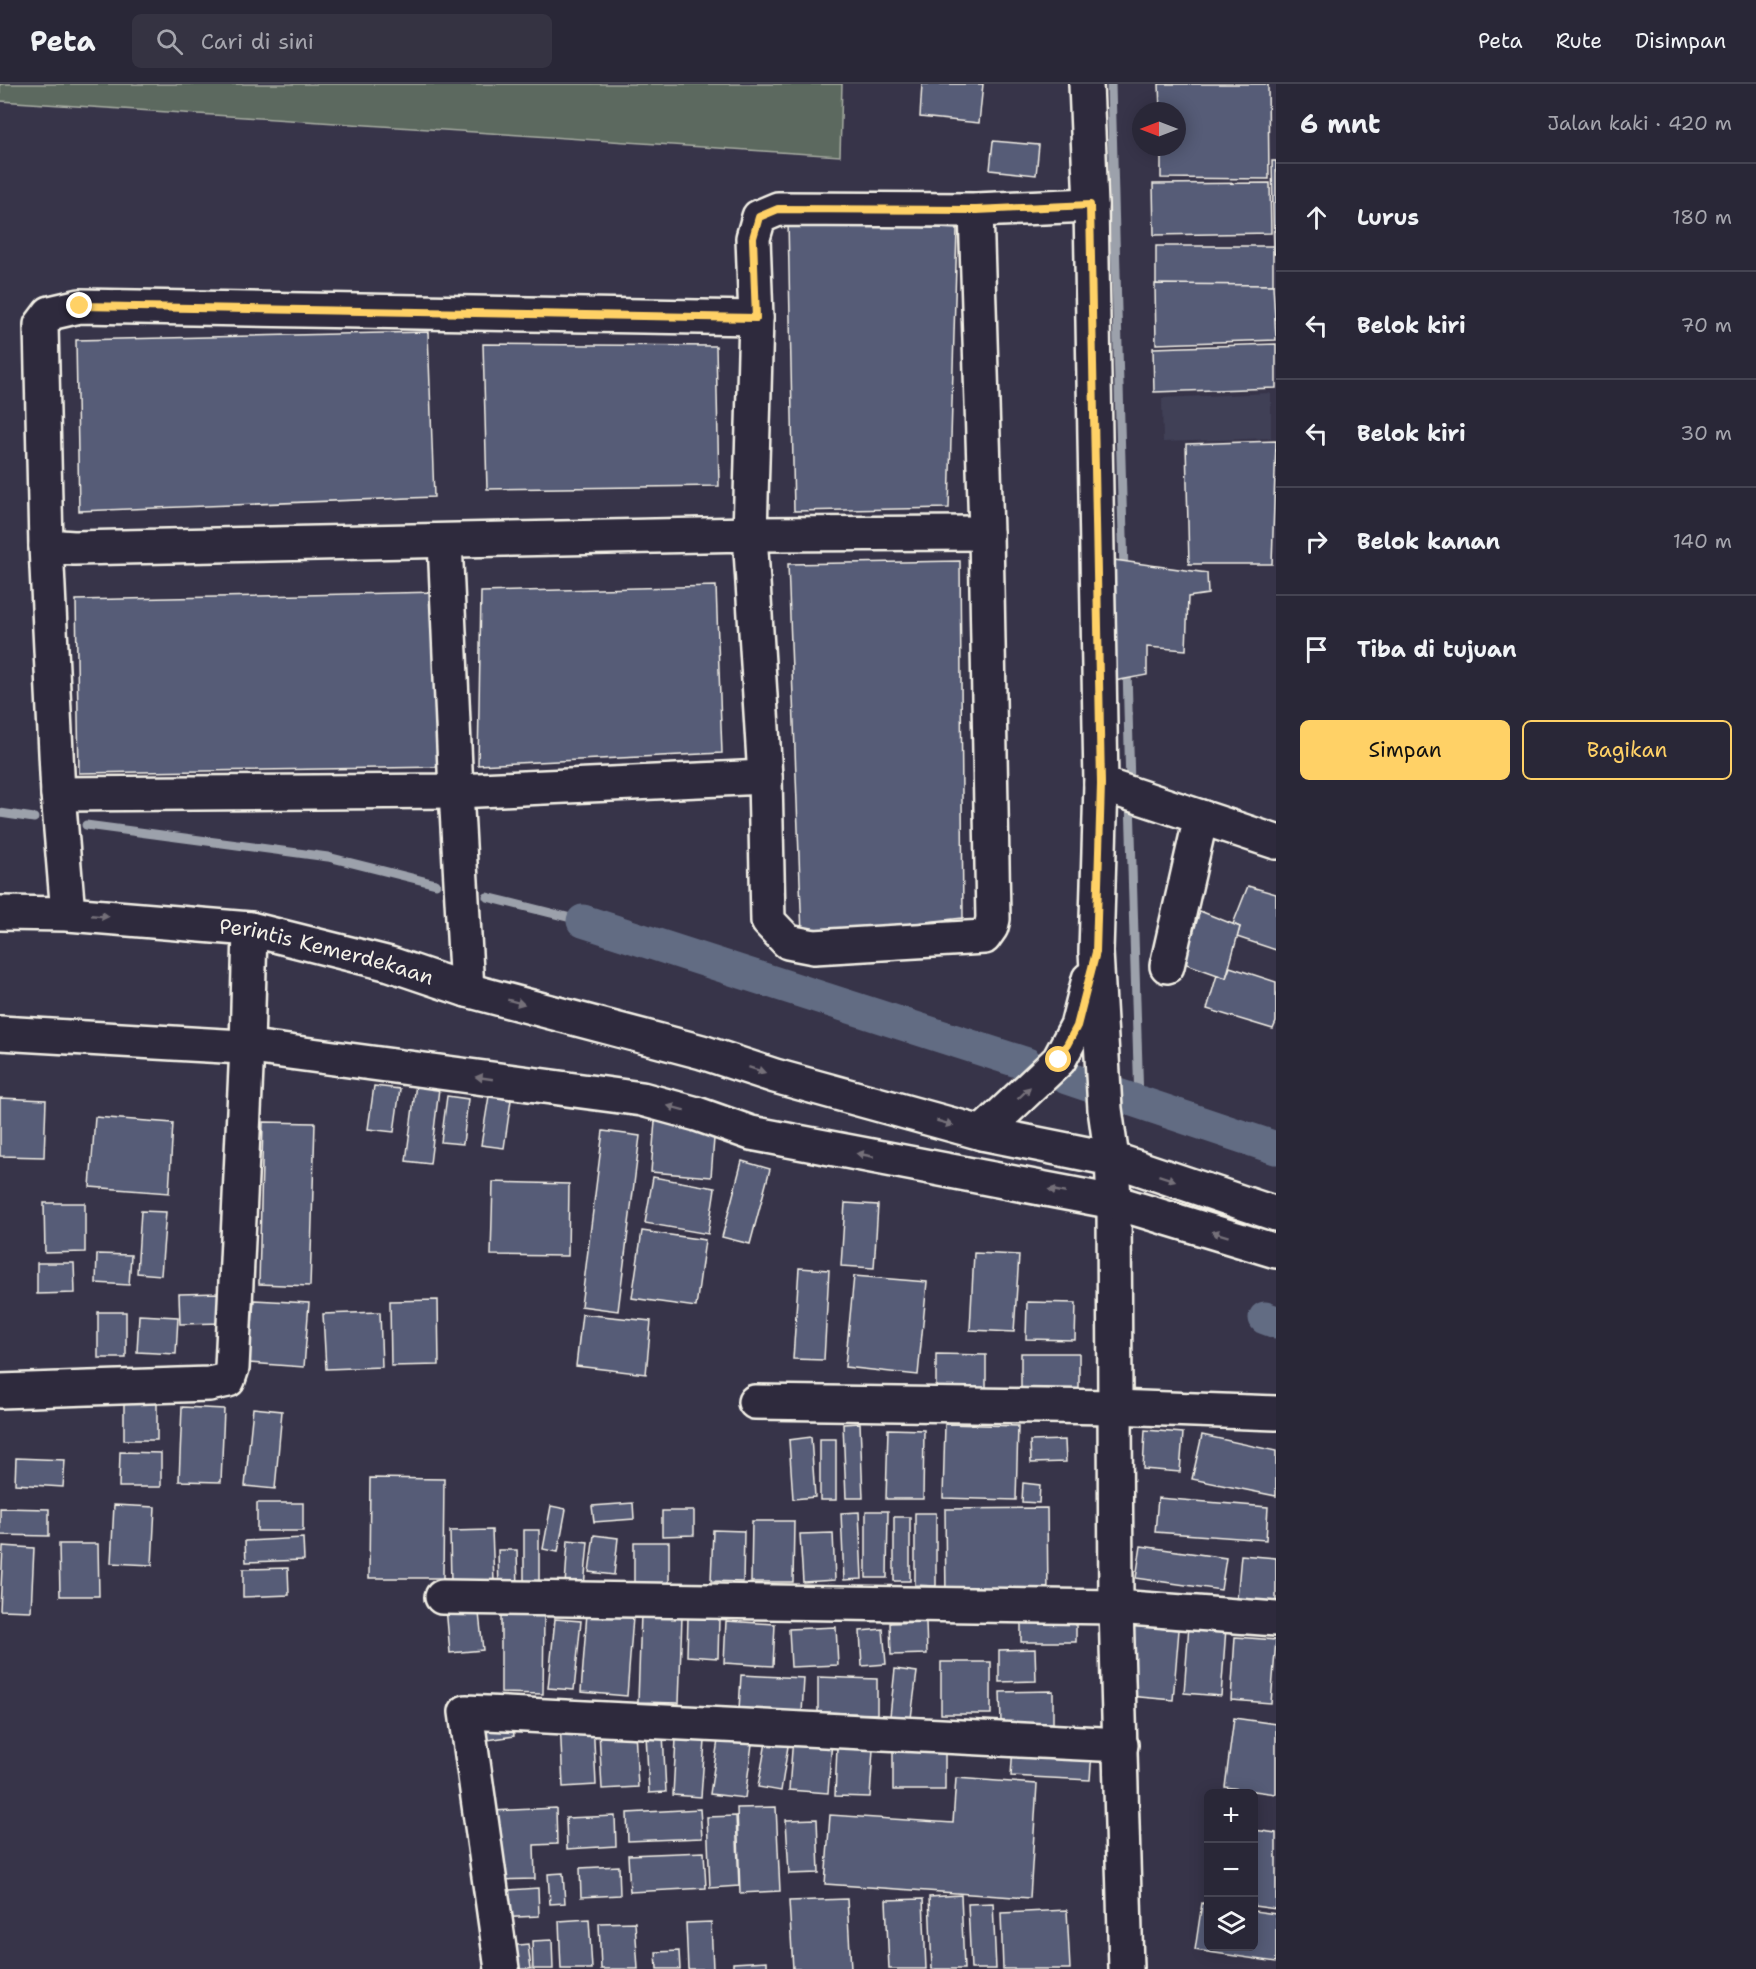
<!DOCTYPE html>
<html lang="id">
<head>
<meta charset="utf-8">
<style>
  :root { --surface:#292737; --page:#353342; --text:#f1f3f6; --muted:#a5a5ad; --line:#454452; --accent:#ffd166 }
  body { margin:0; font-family:"Shantell Sans",sans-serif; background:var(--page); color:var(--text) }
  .controls { position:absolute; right:18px; bottom:18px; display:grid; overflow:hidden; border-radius:9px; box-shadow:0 3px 15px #0003 }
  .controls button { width:54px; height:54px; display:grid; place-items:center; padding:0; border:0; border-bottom:2px solid var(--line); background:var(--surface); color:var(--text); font:30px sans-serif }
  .compass { position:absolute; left:1132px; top:18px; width:54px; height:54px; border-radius:50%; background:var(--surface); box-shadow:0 3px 15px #0003; rotate:270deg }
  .stop { position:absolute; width:18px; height:18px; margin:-14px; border:4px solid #ffd166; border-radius:50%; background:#fff }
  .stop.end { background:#ffd166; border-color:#fff; box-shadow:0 2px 6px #0008 }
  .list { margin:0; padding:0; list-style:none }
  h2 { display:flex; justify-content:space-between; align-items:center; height:78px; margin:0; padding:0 24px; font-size:26px }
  h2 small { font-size:20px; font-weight:400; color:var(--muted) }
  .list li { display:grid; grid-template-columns:39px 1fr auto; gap:18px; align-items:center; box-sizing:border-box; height:108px; padding:0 24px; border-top:2px solid var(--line) }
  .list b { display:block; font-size:22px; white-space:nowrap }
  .list em { font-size:20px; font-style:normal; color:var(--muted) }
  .actions { display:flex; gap:12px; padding:18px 24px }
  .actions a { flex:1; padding:14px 0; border:2px solid var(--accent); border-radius:9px; text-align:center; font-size:21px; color:var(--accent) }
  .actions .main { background:var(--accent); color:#111 }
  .icon { flex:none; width:33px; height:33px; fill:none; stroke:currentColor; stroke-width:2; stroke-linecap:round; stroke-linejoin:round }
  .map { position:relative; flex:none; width:1276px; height:1885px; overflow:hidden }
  header { display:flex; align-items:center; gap:36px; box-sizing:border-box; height:84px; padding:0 30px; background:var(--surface); border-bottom:2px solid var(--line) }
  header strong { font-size:28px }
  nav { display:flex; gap:33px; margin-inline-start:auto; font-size:21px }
  .search { width:420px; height:54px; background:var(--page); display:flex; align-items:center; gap:15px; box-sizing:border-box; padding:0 21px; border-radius:9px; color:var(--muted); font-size:22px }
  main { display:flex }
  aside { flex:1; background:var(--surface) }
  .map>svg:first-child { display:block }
  .built { fill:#404057 }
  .green { fill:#5c695e; stroke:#a8ada3; stroke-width:1.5 }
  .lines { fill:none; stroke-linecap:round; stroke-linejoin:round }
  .stream { stroke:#9ca1ab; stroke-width:9 }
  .canal { stroke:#626c83; stroke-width:33 }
  .building { fill:#565b77; stroke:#f4f1e8; stroke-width:1.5 }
  .minor-casing { stroke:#f4f1e8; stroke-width:38 }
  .major-casing { stroke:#f4f1e8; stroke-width:38 }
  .highway-casing { stroke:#f4f1e8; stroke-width:38 }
  .minor { stroke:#2f2a3d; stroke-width:33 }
  .major { stroke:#2f2a3d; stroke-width:33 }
  .highway { stroke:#2f2a3d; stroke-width:33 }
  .oneway { fill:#747079 }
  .route { stroke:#ffd166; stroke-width:8 }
  .labels { text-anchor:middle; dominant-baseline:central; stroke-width:6; stroke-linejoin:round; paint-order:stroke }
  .street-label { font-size:21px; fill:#f4f1e8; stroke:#2f2a3d }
</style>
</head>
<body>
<header>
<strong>Peta</strong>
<div class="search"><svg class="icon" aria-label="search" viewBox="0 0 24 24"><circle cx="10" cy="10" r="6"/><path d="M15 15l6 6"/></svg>Cari di sini</div>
<nav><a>Peta</a><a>Rute</a><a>Disimpan</a></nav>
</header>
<main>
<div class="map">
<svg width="1276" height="1885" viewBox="0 0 1276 1885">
  <rect width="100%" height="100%" fill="#373449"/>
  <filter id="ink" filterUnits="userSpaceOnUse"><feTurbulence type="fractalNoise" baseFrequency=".0167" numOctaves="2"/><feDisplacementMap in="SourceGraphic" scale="12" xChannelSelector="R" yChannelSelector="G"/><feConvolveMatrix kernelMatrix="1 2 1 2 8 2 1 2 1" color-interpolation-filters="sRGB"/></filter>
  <g filter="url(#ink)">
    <polygon class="built" points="1271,309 1271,354 1163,358 1162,314"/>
    <polygon class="green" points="0,0 842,0 840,72 0,17"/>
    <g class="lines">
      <g class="stream">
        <polyline points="1111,0 1124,489"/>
        <polyline points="1127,584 1130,702"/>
        <polyline points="1130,716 1139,1018"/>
        <polyline points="0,729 34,734"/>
        <polyline points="86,741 328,773 436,800"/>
        <polyline points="487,813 583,837"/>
      </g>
      <g class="canal">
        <polyline points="583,837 1027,980"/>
        <polyline points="1067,994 1276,1064"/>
        <polyline points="1265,1234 1276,1238"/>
      </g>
    </g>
    <g class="building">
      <polygon points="922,0 983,0 979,39 920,33"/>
      <polygon points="1159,0 1268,0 1269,95 1161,94 1161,63 1177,63 1177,27 1160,27"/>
      <polygon points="993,57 1039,61 1036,91 990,86"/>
      <polygon points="1272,77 1276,77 1276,170 1274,170"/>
      <polygon points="1270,99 1271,149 1154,151 1153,100"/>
      <polygon points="788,137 957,145 949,424 794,427"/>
      <rect x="1156" y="162" width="117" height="39"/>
      <polygon points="1155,200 1273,201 1276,256 1156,260"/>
      <polygon points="428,248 434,413 79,427 76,256"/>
      <polygon points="483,260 716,262 719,402 487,405"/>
      <polygon points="1276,260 1276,304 1154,308 1153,264"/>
      <polygon points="1276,357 1272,480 1189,480 1186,360"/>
      <polygon points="1107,475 1207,489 1208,510 1188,513 1186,566 1147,563 1147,591 1109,598"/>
      <polygon points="960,477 963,834 802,851 788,480"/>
      <polygon points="716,502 722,669 478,681 481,508"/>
      <polygon points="439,508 439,683 79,689 76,516"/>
      <polygon points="1248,802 1276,810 1276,866 1237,853 1240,843 1233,840"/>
      <polygon points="1200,827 1240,843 1226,894 1184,879"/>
      <polygon points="1230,883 1276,898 1276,938 1273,945 1207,925 1217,891 1226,894"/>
      <polygon points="417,992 440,996 430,1080 406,1077"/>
      <polygon points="374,1002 400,1005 394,1048 368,1045"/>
      <polygon points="447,1012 468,1015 463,1060 441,1058"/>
      <polygon points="489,1012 511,1016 504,1064 481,1061"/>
      <polygon points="0,1014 46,1016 44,1073 0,1072"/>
      <polygon points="95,1033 173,1039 169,1109 90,1103"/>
      <polygon points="655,1037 715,1042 711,1093 651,1088"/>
      <polygon points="263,1038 315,1039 310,1202 259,1200"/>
      <polygon points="603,1047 640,1052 618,1227 581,1222"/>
      <polygon points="742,1077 770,1085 750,1160 722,1153"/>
      <polygon points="653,1093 715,1104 708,1150 645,1139"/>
      <polygon points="493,1098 569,1100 568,1172 491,1171"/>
      <polygon points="44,1119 85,1119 85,1168 45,1169"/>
      <polygon points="845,1119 878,1121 874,1184 841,1182"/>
      <polygon points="141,1127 166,1128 161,1191 137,1189"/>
      <polygon points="642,1147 705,1156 696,1223 632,1214"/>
      <polygon points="974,1169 1019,1171 1014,1248 970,1246"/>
      <polygon points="97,1170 131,1171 129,1201 96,1199"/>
      <polygon points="37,1179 74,1179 75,1209 37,1210"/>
      <polygon points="799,1184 829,1186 824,1276 793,1275"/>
      <polygon points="854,1192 927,1198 918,1291 845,1283"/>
      <polygon points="221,1209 222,1239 180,1240 179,1210"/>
      <polygon points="254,1216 309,1219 304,1283 249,1279"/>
      <polygon points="438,1216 439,1281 391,1282 390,1217"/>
      <polygon points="1027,1218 1076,1219 1075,1256 1026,1255"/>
      <rect x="98" y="1228" width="28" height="46"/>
      <polygon points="380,1228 382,1283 326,1285 323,1230"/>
      <polygon points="582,1230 651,1237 646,1290 576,1282"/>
      <polygon points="139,1231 178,1233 176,1270 137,1268"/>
      <rect x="1021" y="1269" width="58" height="38"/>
      <polygon points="936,1270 986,1271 986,1305 936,1304"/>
      <rect x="124" y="1318" width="33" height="38"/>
      <polygon points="182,1323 224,1325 221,1398 179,1397"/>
      <polygon points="253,1324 282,1327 275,1405 245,1402"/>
      <polygon points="860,1339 863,1414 846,1414 843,1340"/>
      <polygon points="945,1340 1018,1342 1016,1416 943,1414"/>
      <polygon points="888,1345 924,1346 923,1415 886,1415"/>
      <polygon points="1145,1346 1183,1349 1180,1388 1143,1385"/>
      <polygon points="1202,1351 1276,1367 1276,1412 1192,1395"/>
      <polygon points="811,1353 815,1413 793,1415 789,1356"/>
      <rect x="820" y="1355" width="16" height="61"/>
      <polygon points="1065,1356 1066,1378 1031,1379 1030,1357"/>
      <polygon points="120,1368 161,1369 161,1403 119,1403"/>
      <polygon points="16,1374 65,1376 63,1403 15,1400"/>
      <polygon points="370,1394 444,1395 443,1494 369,1494"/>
      <polygon points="1023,1399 1040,1401 1039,1419 1022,1418"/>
      <polygon points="1158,1414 1268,1423 1266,1456 1155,1448"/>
      <rect x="257" y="1419" width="46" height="28"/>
      <polygon points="633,1419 634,1435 594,1438 592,1422"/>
      <polygon points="114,1421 155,1423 152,1481 111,1479"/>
      <polygon points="551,1422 566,1425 558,1468 543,1465"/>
      <polygon points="0,1424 49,1425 49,1452 0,1451"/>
      <polygon points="1047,1424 1048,1512 946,1514 945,1425"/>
      <polygon points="662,1427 694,1427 694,1451 662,1452"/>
      <polygon points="866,1427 888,1427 887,1494 866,1494"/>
      <polygon points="859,1428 862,1495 844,1496 841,1429"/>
      <polygon points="915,1429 936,1429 936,1502 915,1501"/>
      <rect x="894" y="1433" width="16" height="64"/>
      <polygon points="752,1437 794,1437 793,1498 751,1498"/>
      <polygon points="492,1446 494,1498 451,1500 450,1447"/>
      <rect x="524" y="1446" width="15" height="52"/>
      <polygon points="713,1446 744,1447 743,1498 711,1497"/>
      <polygon points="833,1449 835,1496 803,1498 800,1450"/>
      <polygon points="594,1451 618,1454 614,1491 589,1488"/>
      <polygon points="303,1454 304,1476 246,1478 245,1457"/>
      <polygon points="568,1456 588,1458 584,1503 565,1501"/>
      <rect x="634" y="1458" width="35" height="42"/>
      <polygon points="59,1460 98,1460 99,1512 60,1512"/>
      <polygon points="3,1462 34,1464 31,1527 0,1526"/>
      <polygon points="1141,1462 1226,1474 1221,1506 1136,1494"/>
      <polygon points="498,1466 517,1466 518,1506 499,1506"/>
      <polygon points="1241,1471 1276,1474 1276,1518 1237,1515"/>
      <polygon points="288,1484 289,1511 243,1513 243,1485"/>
      <polygon points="478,1520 483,1566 450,1569 446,1523"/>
      <rect x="1021" y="1526" width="55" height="32"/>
      <polygon points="587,1529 633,1533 627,1612 581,1608"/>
      <polygon points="641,1530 682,1532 679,1619 638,1618"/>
      <polygon points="501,1532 544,1532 543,1610 501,1609"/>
      <polygon points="688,1533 719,1534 718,1574 687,1572"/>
      <polygon points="555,1535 581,1537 574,1606 548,1604"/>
      <polygon points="726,1537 775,1540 773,1582 724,1579"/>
      <polygon points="926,1538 927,1570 891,1571 890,1539"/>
      <polygon points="1189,1541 1226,1544 1221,1612 1184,1609"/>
      <polygon points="1134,1542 1179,1546 1173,1616 1129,1612"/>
      <polygon points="836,1543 838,1581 791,1583 789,1545"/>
      <polygon points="883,1545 886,1580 862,1582 860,1547"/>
      <polygon points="1235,1553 1276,1556 1271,1619 1231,1616"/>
      <polygon points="1035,1565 1036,1597 999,1598 999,1566"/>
      <rect x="941" y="1578" width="50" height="52"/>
      <polygon points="895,1585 917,1588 911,1634 890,1632"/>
      <polygon points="741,1591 804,1594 802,1629 739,1626"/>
      <polygon points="818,1593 877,1595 877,1630 818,1628"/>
      <polygon points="1053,1607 1053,1639 1001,1639 1000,1608"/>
      <polygon points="1234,1634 1276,1640 1276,1710 1225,1703"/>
      <polygon points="512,1635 514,1652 474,1658 472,1641"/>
      <polygon points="593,1635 596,1701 563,1703 560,1636"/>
      <polygon points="635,1646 638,1703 602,1705 599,1647"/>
      <polygon points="663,1649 666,1708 649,1709 646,1650"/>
      <polygon points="793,1653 832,1656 828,1709 789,1706"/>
      <polygon points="676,1655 705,1657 701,1713 673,1711"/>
      <polygon points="718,1656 752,1660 745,1714 710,1710"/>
      <polygon points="766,1658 788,1662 781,1707 758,1703"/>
      <polygon points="1013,1662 1092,1667 1090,1696 1011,1692"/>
      <polygon points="837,1663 873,1665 870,1713 835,1712"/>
      <rect x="893" y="1668" width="52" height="38"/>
      <polygon points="956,1694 1037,1700 1030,1814 825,1800 830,1731 953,1739"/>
      <polygon points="776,1723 780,1807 740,1809 737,1724"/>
      <polygon points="556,1724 557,1760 534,1761 535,1795 495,1796 492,1727"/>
      <polygon points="700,1725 702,1754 628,1757 627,1729"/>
      <polygon points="615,1732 616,1762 567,1765 566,1734"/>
      <polygon points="736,1732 739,1802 710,1804 707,1733"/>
      <polygon points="817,1735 819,1789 789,1790 786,1736"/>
      <polygon points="1254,1746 1276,1749 1276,1825 1254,1822"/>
      <polygon points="704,1768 706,1804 630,1808 628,1771"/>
      <polygon points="619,1782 620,1811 581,1813 580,1784"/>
      <polygon points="563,1789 565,1819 550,1820 548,1790"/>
      <polygon points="538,1804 539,1832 495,1834 494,1807"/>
      <polygon points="961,1811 964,1885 932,1885 929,1813"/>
      <polygon points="847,1815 851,1885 793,1885 789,1817"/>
      <polygon points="923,1815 926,1885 889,1885 886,1816"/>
      <polygon points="993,1819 996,1885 971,1885 968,1820"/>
      <polygon points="1202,1819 1208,1820 1208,1862 1254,1862 1254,1827 1276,1830 1276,1878 1195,1866"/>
      <polygon points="1067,1826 1070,1885 1003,1885 1001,1829"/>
      <polygon points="589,1835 592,1885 561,1885 559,1837"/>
      <polygon points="635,1838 638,1885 601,1885 599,1839"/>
      <polygon points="711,1838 713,1885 688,1885 686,1839"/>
      <polygon points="552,1856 553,1885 533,1885 532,1857"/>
      <polygon points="528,1860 531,1885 512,1885 509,1862"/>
      <polygon points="679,1867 680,1885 657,1885 656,1868"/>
      <polygon points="767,1877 767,1885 733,1885 733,1879"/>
    </g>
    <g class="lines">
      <g class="minor-casing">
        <g id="minor">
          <polyline points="986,449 750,450 756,234 753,154 759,133 778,125 976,126 1091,121"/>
          <polyline points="445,457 456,707 467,906"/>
          <polyline points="46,462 41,241 50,229 80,222 756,234"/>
          <polyline points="1101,700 1276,758"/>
          <polyline points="58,710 456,707 765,693"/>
          <polyline points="68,830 58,710 46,462 74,464 750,450 765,693 768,837 788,858 814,863 984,853 991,843 993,835 986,449 976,126"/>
          <polyline points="1167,882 1201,733"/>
          <polyline points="1114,1118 1116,1523 1126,1885"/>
          <polyline points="0,1307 209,1300 228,1296 232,1284 247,963 250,845"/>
          <polyline points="755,1318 1114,1323 1276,1329"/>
          <polyline points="442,1513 1116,1523 1276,1535"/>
          <polyline points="502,1885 466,1628 1121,1661"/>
        </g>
      </g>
      <g class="major-casing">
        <g id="major">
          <polyline points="1086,0 1091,121 1101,700 1096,868 1105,1025 1112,1075 1114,1118"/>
          <polyline points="982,1049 1059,976 1077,942 1089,895"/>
        </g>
      </g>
      <g class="highway-casing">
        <g id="highway">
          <path id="s1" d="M0 829 68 830 250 845 390 880 467 906 702 968 775 992 982 1049 1112 1075 1276 1130"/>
          <polyline points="0,949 259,964 642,1015 697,1030 751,1049 1114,1118 1276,1167"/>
        </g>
      </g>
      <use href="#minor" class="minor"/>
      <use href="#major" class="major"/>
      <use href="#highway" class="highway"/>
    </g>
    <defs><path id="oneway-solid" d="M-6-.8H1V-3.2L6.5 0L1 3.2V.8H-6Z" transform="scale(1.5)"/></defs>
    <g class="oneway">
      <use href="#oneway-solid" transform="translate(100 832) rotate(5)"/>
      <use href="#oneway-solid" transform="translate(516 918) rotate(15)"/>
      <use href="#oneway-solid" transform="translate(757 986) rotate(18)"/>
      <use href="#oneway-solid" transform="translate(484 994) rotate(-172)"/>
      <use href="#oneway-solid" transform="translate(1024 1009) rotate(-44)"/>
      <use href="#oneway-solid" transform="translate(676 1024) rotate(-165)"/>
      <use href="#oneway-solid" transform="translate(945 1039) rotate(16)"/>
      <use href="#oneway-solid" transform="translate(865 1071) rotate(-169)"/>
      <use href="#oneway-solid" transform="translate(1167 1094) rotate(18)"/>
      <use href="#oneway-solid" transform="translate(1057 1107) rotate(-169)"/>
      <use href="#oneway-solid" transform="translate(1220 1150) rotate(-163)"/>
    </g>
  </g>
  <g class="lines" filter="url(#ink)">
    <polyline class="route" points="80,222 756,234 753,154 759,133 778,125 976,126 1090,121 1101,700 1096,868 1077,942 1059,976"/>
  </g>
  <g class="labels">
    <g class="street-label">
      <text stroke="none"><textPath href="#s1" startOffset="330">Perintis Kemerdekaan</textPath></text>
    </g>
  </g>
</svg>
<div class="controls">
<button>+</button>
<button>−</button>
<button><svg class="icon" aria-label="layers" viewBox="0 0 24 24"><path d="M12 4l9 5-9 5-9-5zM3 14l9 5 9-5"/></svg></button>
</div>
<svg class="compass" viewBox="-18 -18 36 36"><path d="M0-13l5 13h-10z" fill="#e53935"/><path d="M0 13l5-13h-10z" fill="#a5a5ad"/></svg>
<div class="stop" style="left:1059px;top:976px"></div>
<div class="stop end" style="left:80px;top:222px"></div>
</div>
<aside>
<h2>6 mnt<small>Jalan kaki · 420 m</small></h2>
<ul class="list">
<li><svg class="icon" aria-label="ahead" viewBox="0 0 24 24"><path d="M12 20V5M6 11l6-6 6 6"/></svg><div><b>Lurus</b></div><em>180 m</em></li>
<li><svg class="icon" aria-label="left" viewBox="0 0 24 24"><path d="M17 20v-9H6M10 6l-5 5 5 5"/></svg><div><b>Belok kiri</b></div><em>70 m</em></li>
<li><svg class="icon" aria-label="left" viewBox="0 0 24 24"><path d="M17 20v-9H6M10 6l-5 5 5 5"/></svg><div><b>Belok kiri</b></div><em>30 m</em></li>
<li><svg class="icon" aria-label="right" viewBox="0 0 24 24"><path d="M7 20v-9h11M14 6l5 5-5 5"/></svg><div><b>Belok kanan</b></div><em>140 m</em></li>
<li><svg class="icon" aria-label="arrive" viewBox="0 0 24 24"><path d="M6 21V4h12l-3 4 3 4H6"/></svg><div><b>Tiba di tujuan</b></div></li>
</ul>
<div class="actions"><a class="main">Simpan</a><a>Bagikan</a></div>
</aside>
</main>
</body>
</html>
